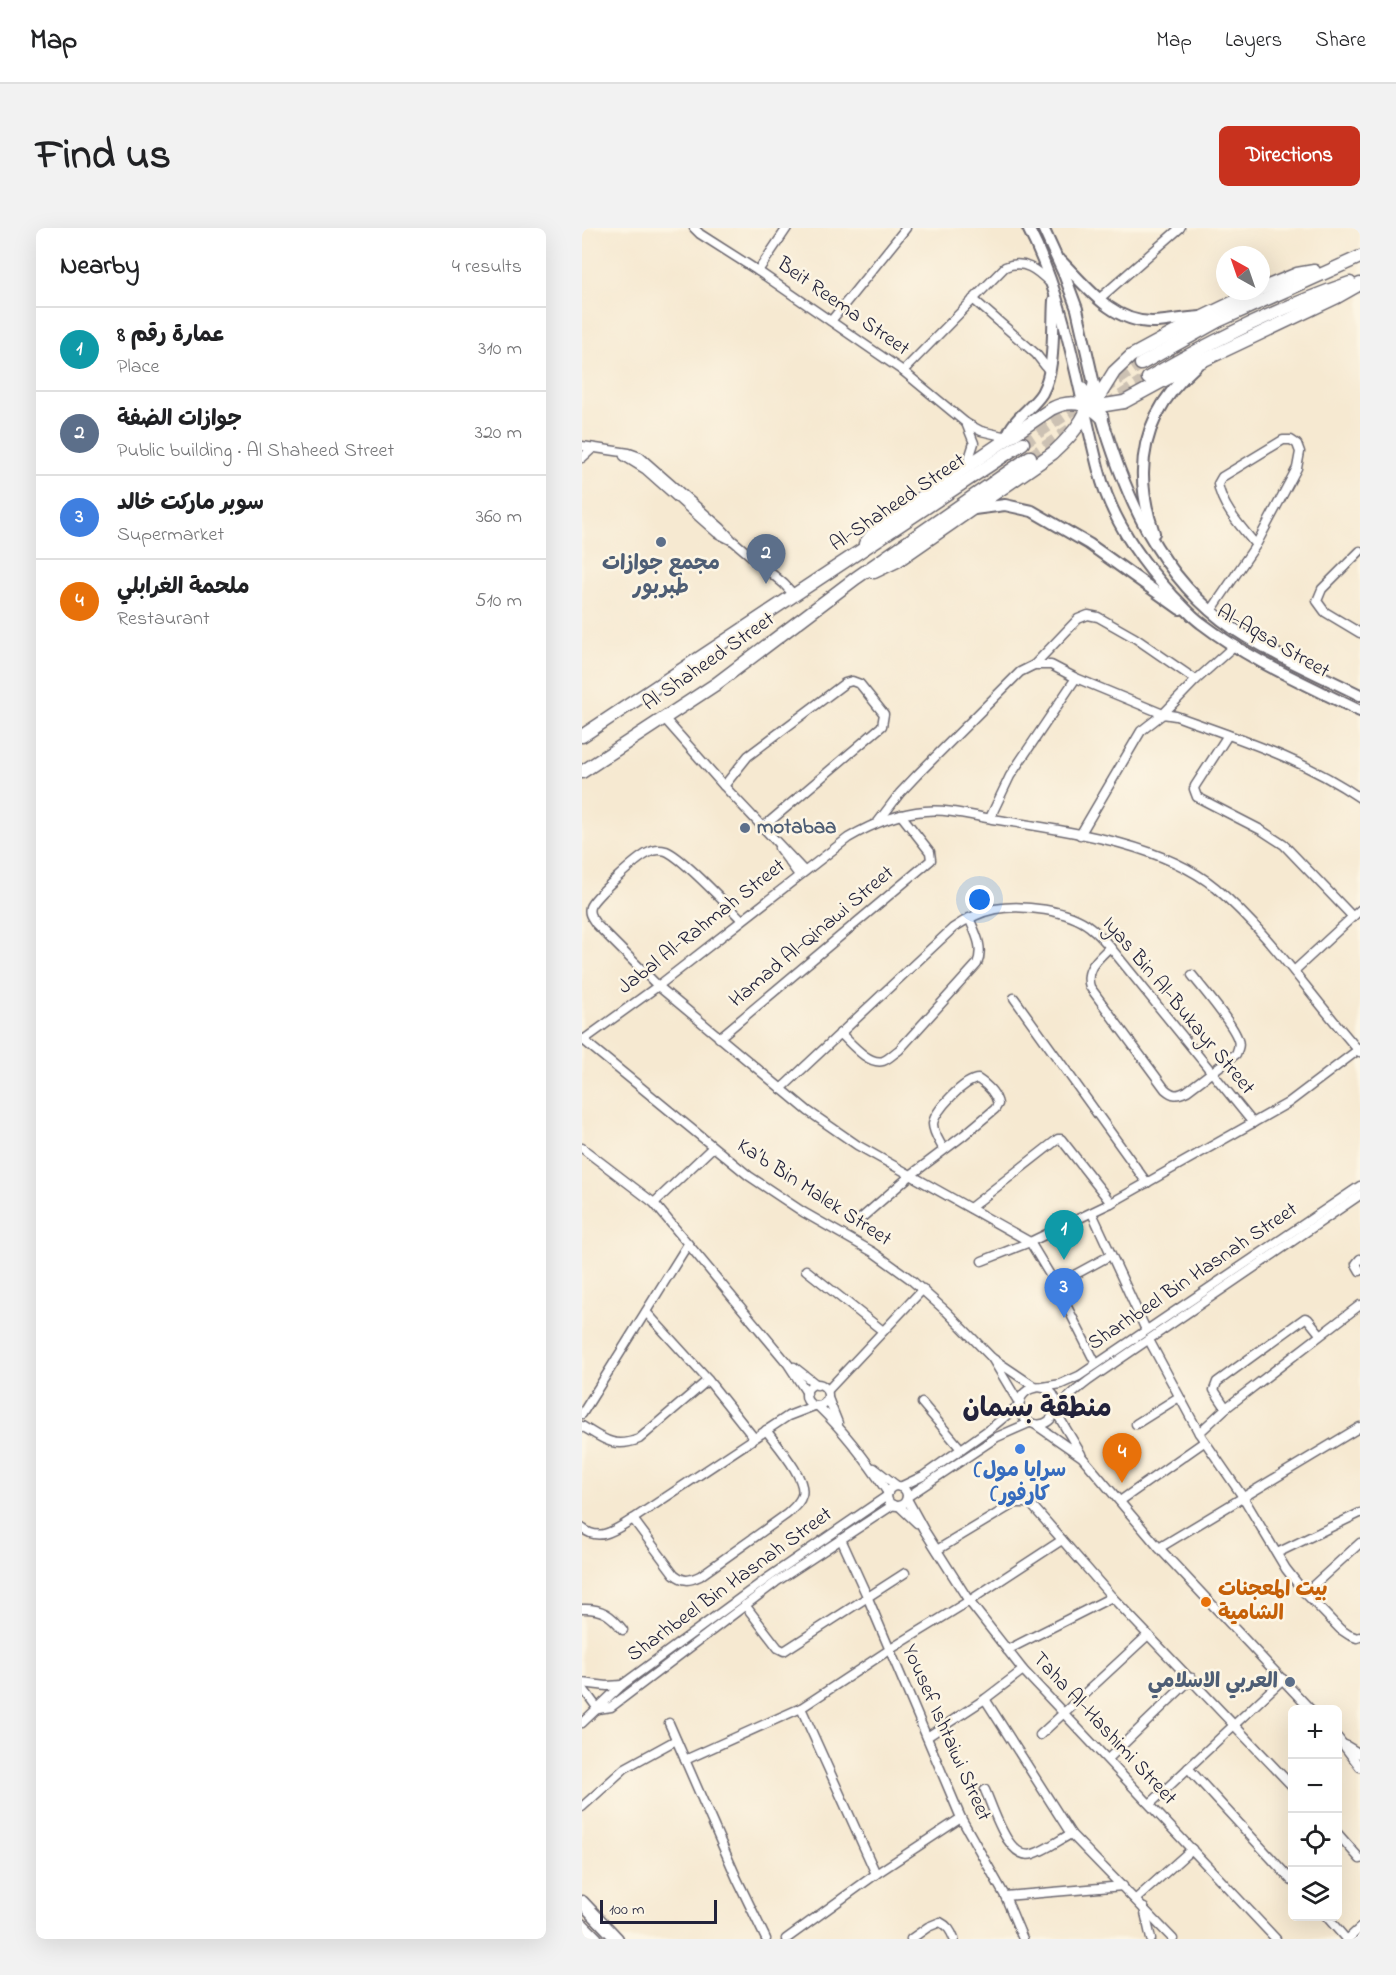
<!DOCTYPE html>
<html lang="en">
<head>
<meta charset="utf-8">
<style>
  :root { --surface:#fff; --page:#f2f2f2; --text:#202124; --muted:#757577; --line:#e0e0e0; --accent:#c8321e }
  body { margin:0; font-family:"Indie Flower","Playpen Sans Arabic",sans-serif; background:var(--page); color:var(--text) }
  .controls { position:absolute; right:18px; bottom:18px; display:grid; overflow:hidden; border-radius:9px; box-shadow:0 6px 24px #0002 }
  .controls button { width:54px; height:54px; display:grid; place-items:center; padding:0; border:0; border-bottom:2px solid var(--line); background:var(--surface); color:var(--text); font:30px sans-serif }
  .compass { position:absolute; left:634px; top:18px; width:54px; height:54px; border-radius:50%; background:var(--surface); box-shadow:0 6px 24px #0002; rotate:320deg }
  .scale { position:absolute; left:18px; bottom:15px; width:117px; box-sizing:border-box; padding-left:6px; border:3px solid #22223b; border-top:0; font-size:16px; line-height:21px; white-space:nowrap; color:#22223b; -webkit-text-stroke:4px #fcf5e5; paint-order:stroke }
  .you { position:absolute; left:398px; top:672px; width:21px; height:21px; margin:-15px; border:4px solid #fff; border-radius:50%; background:#1a73e8; box-shadow:0 0 0 9px #1a73e833 }
  .badge { display:grid; place-items:center; width:39px; height:39px; border-radius:50%; background:var(--accent); color:#fff; font-size:20px; font-weight:700 }
  .pin { position:absolute; translate:-50% -50px; filter:drop-shadow(0 2px 3px #0008) }
  .pin::after { content:''; position:absolute; top:32px; width:21px; height:18px; background:inherit; clip-path:polygon(0 0,100% 0,50% 100%) }
  .list { margin:0; padding:0; list-style:none }
  h2 { display:flex; justify-content:space-between; align-items:center; height:78px; margin:0; padding:0 24px; font-size:26px }
  h2 small { font-size:20px; font-weight:400; color:var(--muted) }
  .list li { display:grid; grid-template-columns:39px 1fr auto; gap:18px; align-items:center; box-sizing:border-box; height:84px; padding:0 24px; border-top:2px solid var(--line) }
  .list b { display:block; font-size:22px; white-space:nowrap }
  .list p { margin:0; font-size:20px; white-space:nowrap; color:var(--muted) }
  .list em { font-size:20px; font-style:normal; color:var(--muted) }
  .icon { flex:none; width:33px; height:33px; fill:none; stroke:currentColor; stroke-width:2; stroke-linecap:round; stroke-linejoin:round }
  .map { position:relative; flex:none; width:778px; height:1711px; overflow:hidden; border-radius:9px }
  header { display:flex; align-items:center; gap:36px; box-sizing:border-box; height:84px; padding:0 30px; background:var(--surface); border-bottom:2px solid var(--line) }
  header strong { font-size:28px }
  nav { display:flex; gap:33px; margin-inline-start:auto; font-size:21px }
  .intro { display:flex; align-items:center; justify-content:space-between; box-sizing:border-box; height:144px; padding:0 36px }
  h1 { margin:0; font-size:42px }
  .button { padding:15px 27px; border-radius:9px; background:var(--accent); color:#fff; font-size:21px; font-weight:700 }
  main { display:flex; gap:36px; padding:0 36px }
  aside { flex:1; background:var(--surface); border-radius:9px; box-shadow:0 6px 24px #0002 }
  .map>svg:first-child { display:block }
  .lines { fill:none; stroke-linecap:round; stroke-linejoin:round }
  .highway-tunnel { stroke:#ccc1b3; stroke-width:12; stroke-dasharray:12 6; stroke-linecap:butt }
  .minor-casing { stroke:#6c6870; stroke-width:11 }
  .major-casing { stroke:#6c6870; stroke-width:14 }
  .highway-casing { stroke:#6c6870; stroke-width:15 }
  .minor { stroke:#fff; stroke-width:8 }
  .major { stroke:#fff; stroke-width:10 }
  .highway { stroke:#fff; stroke-width:12 }
  .service-dot { fill:#5c6f8a; stroke:#fcf5e5; stroke-width:2 }
  .shop-dot { fill:#3f7fe0; stroke:#fcf5e5; stroke-width:2 }
  .food-dot { fill:#e8710a; stroke:#fcf5e5; stroke-width:2 }
  .labels { text-anchor:middle; dominant-baseline:central; stroke-width:5; stroke-linejoin:round; paint-order:stroke }
  .street-label { font-size:21px; fill:#22223b; stroke:#fcf5e5 }
  .service-label { font-size:21px; font-weight:bold; fill:#4e5e75; stroke:#fcf5e5 }
  .shop-label { font-size:21px; font-weight:bold; fill:#366cbe; stroke:#fcf5e5 }
  .food-label { font-size:21px; font-weight:bold; fill:#c56008; stroke:#fcf5e5; text-anchor:start }
  .district-label { font-size:27px; font-weight:bold; fill:#22223b; stroke:#fcf5e5 }
</style>
</head>
<body>
<header>
<strong>Map</strong>
<nav><a>Map</a><a>Layers</a><a>Share</a></nav>
</header>
<div class="intro"><h1>Find us</h1><a class="button">Directions</a></div>
<main>
<aside>
<h2>Nearby<small>4 results</small></h2>
<ul class="list">
<li><span class="badge" style="background:#0f9aa8">1</span><div><b>عمارة رقم 8</b><p>Place</p></div><em>310 m</em></li>
<li><span class="badge" style="background:#5c6f8a">2</span><div><b>جوازات الضفة</b><p>Public building · Al Shaheed Street</p></div><em>320 m</em></li>
<li><span class="badge" style="background:#3f7fe0">3</span><div><b>سوبر ماركت خالد</b><p>Supermarket</p></div><em>360 m</em></li>
<li><span class="badge" style="background:#e8710a">4</span><div><b>ملحمة الغرابلي</b><p>Restaurant</p></div><em>510 m</em></li>
</ul>
</aside>
<div class="map">
<svg width="778" height="1711" viewBox="0 0 778 1711">
  <rect width="100%" height="100%" fill="#fcf5e5"/>
  <filter id="ink" filterUnits="userSpaceOnUse"><feTurbulence type="fractalNoise" baseFrequency=".0167" numOctaves="2"/><feDisplacementMap in="SourceGraphic" scale="12" xChannelSelector="R" yChannelSelector="G"/><feConvolveMatrix kernelMatrix="1 2 1 2 8 2 1 2 1" color-interpolation-filters="sRGB"/></filter>
  <filter id="wash" filterUnits="userSpaceOnUse"><feTurbulence type="fractalNoise" baseFrequency=".008" numOctaves="4" result="noise"/><feDisplacementMap in="SourceGraphic" scale="24" xChannelSelector="R" yChannelSelector="G"/><feGaussianBlur stdDeviation="1.35" result="paint"/><feColorMatrix in="noise" values="0 0 0 0 0 0 0 0 0 0 0 0 0 0 0 0 0 1.4 0 .05"/><feComposite in="paint" operator="in"/></filter>
  <g filter="url(#wash)">
    <rect width="100%" height="100%" fill="#f6e9d1"/>
  </g>
  <g filter="url(#ink)">
    <g class="lines">
      <g class="highway-tunnel">
        <polyline points="521,162 559,136"/>
        <polyline points="524,178 566,150"/>
        <polyline points="441,215 504,173"/>
        <polyline points="448,229 492,199"/>
      </g>
      <g class="minor-casing">
        <g id="minor">
          <polyline points="112,0 118,6 176,43 321,143 384,195 399,203 425,209"/>
          <polyline points="176,43 205,0"/>
          <polyline points="391,71 454,126 468,144"/>
          <polyline points="517,71 598,0"/>
          <polyline points="249,93 324,0"/>
          <path d="M321 143 423 39C442 31 455 42 468 55"/>
          <polyline points="384,195 392,215 385,237"/>
          <polyline points="0,218 47,225 58,229 139,300 150,312 202,356 212,367"/>
          <polyline points="42,228 63,241 135,305 149,312"/>
          <polyline points="0,230 11,220"/>
          <polyline points="778,323 740,361 735,373 743,384 778,405"/>
          <path d="M629 383 674 317 715 240 718 224 715 216 709 212H701L640 249 636 256C640 279 659 299 674 317"/>
          <polyline points="452,437 496,391 506,387 516,389 553,410 614,452"/>
          <polyline points="82,490 142,558 222,643"/>
          <polyline points="646,507 613,558 612,561 615,569 679,602 702,617 770,688"/>
          <polyline points="142,558 166,528 263,455 270,453 278,456 302,486 300,498 180,600"/>
          <polyline points="408,590 428,548 494,450"/>
          <polyline points="296,594 318,565 335,547 438,444 452,437 469,437 494,450 581,486 614,452 653,417"/>
          <path d="M498 607 559 503 581 486 594 488C657 511 722 531 778 570"/>
          <polyline points="197,620 217,647"/>
          <path d="M160 692C145 677 100 629 84 623 77 621 71 622 66 625 55 630 12 669 8 679 6 686 10 690 14 696L76 758 226 883 275 917 448 1014 474 1057 514 1136"/>
          <path d="M528 719C516 731 502 741 508 759L583 861C591 868 595 868 605 863L654 826C656 821 658 817 656 812 652 797 621 761 610 747"/>
          <polyline points="712,743 778,682"/>
          <polyline points="432,770 565,955"/>
          <path d="M258 805C268 814 286 837 301 833 307 831 312 825 317 822L395 736C402 720 394 706 387 690"/>
          <polyline points="137,810 349,632 348,624 319,587"/>
          <polyline points="0,811 167,948 221,984 291,1024 327,1050 365,1084 410,1130 453,1159"/>
          <path d="M0 813 76 758 266 610C290 596 315 585 343 583 366 581 387 587 410 591 480 602 579 614 634 660 690 708 730 770 778 824"/>
          <path d="M199 861 371 700C383 692 398 684 413 681 440 676 487 682 508 699 516 705 522 712 528 719L671 895"/>
          <polyline points="0,920 72,975 206,1136 225,1165"/>
          <polyline points="72,975 130,920"/>
          <polyline points="388,980 476,911 479,911 529,975"/>
          <polyline points="510,985 564,1102"/>
          <path d="M276 993 329 947 382 907 413 881 416 876C414 865 405 857 396 851 383 851 352 883 351 896 351 905 358 914 362 922"/>
          <polyline points="778,1031 774,1036 778,1043"/>
          <polyline points="400,1033 448,1014 529,975 706,875 776,822"/>
          <polyline points="224,1042 301,1103"/>
          <polyline points="474,1057 529,1027"/>
          <polyline points="64,1084 126,1152 172,1210"/>
          <polyline points="567,1112 617,1205 661,1269 704,1341 723,1365 758,1401 767,1407 775,1410 778,1409"/>
          <polyline points="410,1130 437,1175"/>
          <polyline points="212,1139 235,1157"/>
          <circle cx="235" cy="1167" r="11"/>
          <polyline points="461,1159 479,1156 497,1148 778,958"/>
          <polyline points="245,1163 341,1061"/>
          <polyline points="246,1170 256,1195"/>
          <polyline points="340,1175 379,1221"/>
          <path d="M236 1178C263 1204 285 1233 306 1265"/>
          <polyline points="644,1180 632,1162 635,1154 723,1090 726,1091 738,1106"/>
          <path d="M475 1181C475 1146 428 1158 439 1185 441 1190 446 1195 452 1196 456 1197 462 1196 465 1194 471 1191 472 1184 476 1180 488 1166 504 1154 519 1144L778 967"/>
          <polyline points="474,1184 499,1226"/>
          <polyline points="0,1186 106,1016"/>
          <polyline points="554,1196 597,1169"/>
          <polyline points="454,1197 500,1229 577,1320 729,1482"/>
          <path d="M0 1198C21 1211 32 1221 57 1211L126 1152"/>
          <polyline points="617,1205 644,1180 778,1077"/>
          <polyline points="292,1240 315,1258"/>
          <circle cx="315" cy="1268" r="10"/>
          <polyline points="318,1259 341,1248 409,1200 437,1177"/>
          <polyline points="325,1269 415,1209 447,1195"/>
          <polyline points="325,1271 342,1302 387,1373 441,1442 694,1711"/>
          <polyline points="538,1273 622,1214"/>
          <polyline points="317,1278 335,1295"/>
          <path d="M51 1291 92 1346C102 1354 107 1353 118 1348L205 1286C211 1280 218 1275 220 1267 225 1250 194 1216 184 1202"/>
          <path d="M0 1300C18 1315 34 1301 51 1291L206 1188 232 1178"/>
          <polyline points="259,1311 285,1368 379,1590 423,1668 441,1711"/>
          <polyline points="577,1320 778,1199"/>
          <polyline points="355,1322 433,1275 448,1275 530,1369 710,1558"/>
          <polyline points="695,1325 778,1285"/>
          <polyline points="723,1365 778,1315"/>
          <polyline points="163,1377 196,1420 202,1423 323,1345"/>
          <path d="M0 1381C20 1380 29 1387 41 1402"/>
          <polyline points="425,1422 530,1369"/>
          <polyline points="0,1455 25,1458 40,1457"/>
          <polyline points="0,1459 16,1481"/>
          <polyline points="403,1471 489,1606 591,1711"/>
          <polyline points="219,1480 294,1646"/>
          <polyline points="16,1481 29,1479 194,1354 311,1277"/>
          <polyline points="0,1495 40,1457 187,1349 305,1268"/>
          <polyline points="87,1495 155,1651 184,1711"/>
          <polyline points="458,1507 566,1407"/>
          <polyline points="345,1509 403,1471 441,1442"/>
          <polyline points="756,1510 778,1539"/>
          <polyline points="763,1517 778,1526"/>
          <polyline points="526,1531 610,1450"/>
          <polyline points="103,1532 219,1480 307,1422 387,1373 480,1312"/>
          <polyline points="606,1540 710,1653"/>
          <path d="M403 1562C411 1579 426 1634 451 1626 464 1622 477 1612 489 1606"/>
          <polyline points="568,1576 701,1451"/>
          <polyline points="0,1579 43,1540 94,1512"/>
          <polyline points="756,1606 778,1631"/>
          <polyline points="423,1668 541,1658"/>
          <polyline points="554,1671 610,1621"/>
          <polyline points="562,1680 569,1711"/>
          <polyline points="744,1688 764,1711"/>
          <polyline points="204,1711 294,1646 379,1590"/>
          <path d="M329 1711 346 1699 358 1694C366 1698 369 1703 372 1711"/>
          <polyline points="766,1711 778,1700"/>
        </g>
      </g>
      <g class="major-casing">
        <g id="major">
          <path d="M446 0C485 76 496 162 517 243 529 291 557 331 590 367 600 377 608 387 619 395 667 432 724 456 778 483"/>
          <polyline points="461,0 482,46 495,81 514,165"/>
          <path d="M479 33C505 59 530 94 570 94 587 94 604 89 621 89"/>
          <path d="M518 183C542 266 577 350 652 401 691 427 736 446 778 467"/>
          <path d="M425 209C431 190 450 181 460 165 474 140 470 100 472 72"/>
          <polyline points="392,281 423,277 450,283 507,316 598,381"/>
          <path d="M572 305C549 240 561 184 614 138"/>
        </g>
      </g>
      <g class="highway-casing">
        <g id="highway">
          <polyline points="679,61 715,46 732,43"/>
          <polyline points="559,136 636,93 778,29"/>
          <path d="M566 150C630 113 698 79 768 55"/>
          <polyline points="500,161 509,173 517,178 542,174 601,142 755,69 778,56"/>
          <polyline points="514,173 532,144 549,128 621,89 675,63"/>
          <path d="M283 316 293 303 305 293 469 181C488 171 504 174 520 189"/>
          <path d="M292 344 315 333 471 225C491 207 509 185 512 158"/>
          <polyline points="0,508 441,215"/>
          <polyline points="0,544 134,456 274,350 448,229"/>
          <polyline points="0,1674 35,1711"/>
          <polyline points="0,1697 14,1711"/>
        </g>
      </g>
      <use href="#minor" class="minor"/>
      <use href="#major" class="major"/>
      <use href="#highway" class="highway"/>
    </g>
  </g>
  <g class="service-dot">
    <circle cx="79" cy="314" r="6"/>
    <circle cx="163" cy="600" r="6"/>
    <circle cx="708" cy="1454" r="6"/>
  </g>
  <circle class="shop-dot" cx="438" cy="1221" r="6"/>
  <circle class="food-dot" cx="624" cy="1374" r="6"/>
  <g class="labels">
    <g class="street-label">
      <text transform="translate(261 79) rotate(35)">Beit Reema Street</text>
      <text transform="translate(316 275) rotate(-34)">Al-Shaheed Street</text>
      <text transform="translate(691 414) rotate(30)">Al-Aqsa Street</text>
      <text transform="translate(127 434) rotate(-35)">Al Shaheed Street</text>
      <text transform="translate(120 699) rotate(-38)">Jabal Al-Rahmah Street</text>
      <text transform="translate(230 709) rotate(-40)">Hamad Al-Qinawi Street</text>
      <text transform="translate(596 778) rotate(50)">Iyas Bin Al-Bukayr Street</text>
      <text transform="translate(232 965) rotate(33)">Ka’b Bin Malek Street</text>
      <text transform="translate(611 1049) rotate(-34)">Sharhbeel Bin Hasnah Street</text>
      <text transform="translate(148 1357) rotate(-36)">Sharhbeel Bin Hasnah Street</text>
      <text transform="translate(522 1501) rotate(47)">Taha Al-Hashimi Street</text>
      <text transform="translate(364 1505) rotate(66)">Yousef Ishtaiwi Street</text>
    </g>
    <g class="service-label">
      <text x="79" y="336">مجمع جوازات<tspan x="79" dy="24">طبربور</tspan></text>
      <text x="175" y="600" text-anchor="start">motabaa</text>
      <text x="696" y="1454" text-anchor="end">العربي الاسلامي</text>
    </g>
    <g class="shop-label">
      <text x="438" y="1243">(سرايا مول<tspan x="438" dy="24">(كارفور</tspan></text>
    </g>
    <g class="food-label">
      <text x="636" y="1362">بيت المعجنات<tspan x="636" dy="24">الشامية</tspan></text>
    </g>
    <g class="district-label">
      <text x="455" y="1181">منطقة بسمان</text>
    </g>
  </g>
</svg>
<div class="controls">
<button>+</button>
<button>−</button>
<button><svg class="icon" aria-label="locate" viewBox="0 0 24 24"><circle cx="12" cy="12" r="6"/><path d="M12 2v4M12 18v4M2 12h4M18 12h4"/></svg></button>
<button><svg class="icon" aria-label="layers" viewBox="0 0 24 24"><path d="M12 4l9 5-9 5-9-5zM3 14l9 5 9-5"/></svg></button>
</div>
<svg class="compass" viewBox="-18 -18 36 36"><path d="M0-13l5 13h-10z" fill="#e53935"/><path d="M0 13l5-13h-10z" fill="#757577"/></svg>
<div class="scale">100 m</div>
<div class="you"></div>
<div class="pin badge" style="left:482px;top:1032px;background:#0f9aa8">1</div>
<div class="pin badge" style="left:184px;top:356px;background:#5c6f8a">2</div>
<div class="pin badge" style="left:482px;top:1090px;background:#3f7fe0">3</div>
<div class="pin badge" style="left:540px;top:1255px;background:#e8710a">4</div>
</div>
</main>
</body>
</html>
